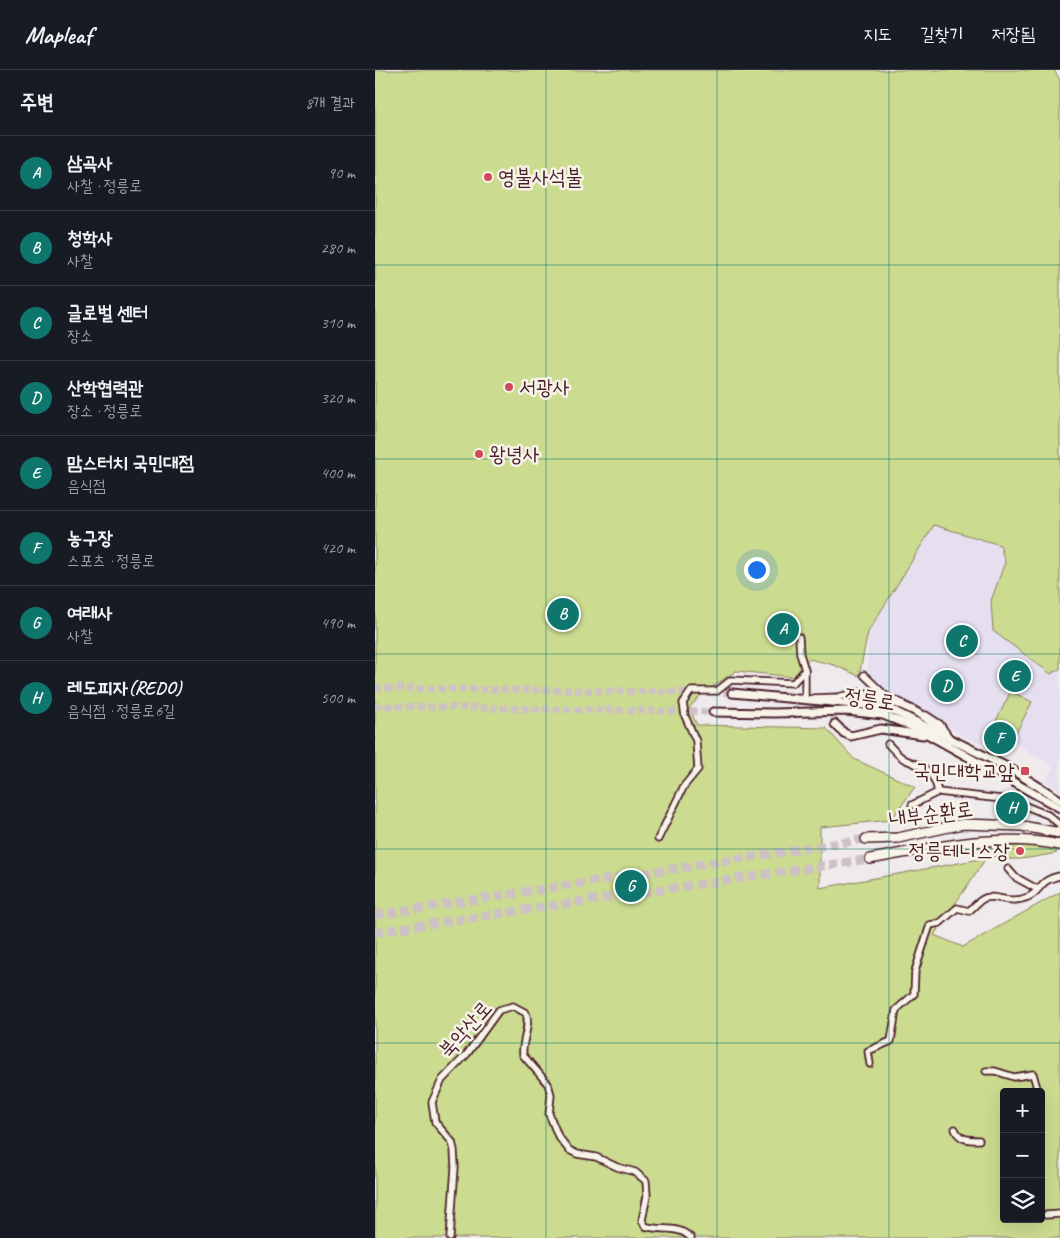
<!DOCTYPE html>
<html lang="ko">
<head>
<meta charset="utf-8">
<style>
  :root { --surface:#171b24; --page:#242831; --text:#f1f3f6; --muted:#9ea1a6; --line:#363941; --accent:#0f766e }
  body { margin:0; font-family:Caveat,"Poor Story",sans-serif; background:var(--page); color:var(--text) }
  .controls { position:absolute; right:15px; bottom:15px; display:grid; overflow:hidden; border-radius:5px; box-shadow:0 5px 20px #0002 }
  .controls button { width:45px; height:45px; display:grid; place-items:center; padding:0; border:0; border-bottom:1px solid var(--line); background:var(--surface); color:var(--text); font:25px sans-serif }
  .you { position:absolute; left:381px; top:499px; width:18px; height:18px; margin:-12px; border:4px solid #fff; border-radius:50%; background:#1a73e8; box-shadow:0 0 0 8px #1a73e833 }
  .badge { display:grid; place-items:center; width:32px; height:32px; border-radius:50%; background:var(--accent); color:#fff; font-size:16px; font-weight:700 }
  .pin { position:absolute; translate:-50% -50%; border:2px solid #fff; box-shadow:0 1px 5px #0006 }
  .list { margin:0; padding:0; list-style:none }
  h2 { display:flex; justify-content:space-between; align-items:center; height:65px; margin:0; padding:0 20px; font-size:21px }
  h2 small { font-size:16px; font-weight:400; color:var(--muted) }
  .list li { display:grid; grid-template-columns:32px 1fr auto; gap:15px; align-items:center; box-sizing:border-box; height:75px; padding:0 20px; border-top:1px solid var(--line) }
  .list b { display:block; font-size:19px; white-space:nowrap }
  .list p { margin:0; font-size:16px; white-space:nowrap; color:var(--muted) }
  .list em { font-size:16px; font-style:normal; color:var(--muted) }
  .icon { flex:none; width:28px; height:28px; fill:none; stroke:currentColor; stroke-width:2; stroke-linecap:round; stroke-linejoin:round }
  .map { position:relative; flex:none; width:685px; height:1168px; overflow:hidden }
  header { display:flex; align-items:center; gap:30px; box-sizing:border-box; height:70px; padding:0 25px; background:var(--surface); border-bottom:1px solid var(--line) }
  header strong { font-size:24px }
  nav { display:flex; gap:28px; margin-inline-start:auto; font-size:18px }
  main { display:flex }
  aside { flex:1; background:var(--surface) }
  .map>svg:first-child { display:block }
  .built { fill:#e5dfef }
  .green { fill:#cbdb8f; stroke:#8a7d5d; fill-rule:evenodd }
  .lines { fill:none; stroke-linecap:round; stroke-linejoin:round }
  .major-tunnel { stroke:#cec1c5; stroke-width:7; stroke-dasharray:7 3.5; stroke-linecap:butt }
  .highway-tunnel { stroke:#cec1c5; stroke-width:9; stroke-dasharray:9 4.5; stroke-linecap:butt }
  .minor-casing { stroke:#4a1f2b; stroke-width:9 }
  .major-casing { stroke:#4a1f2b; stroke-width:11 }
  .highway-casing { stroke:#4a1f2b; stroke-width:12 }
  .minor { stroke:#f7f3e8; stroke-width:5.5 }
  .major { stroke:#f7f3e8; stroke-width:7 }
  .highway { stroke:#f7f3e8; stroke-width:9 }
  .grid { fill:none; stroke:#0f766e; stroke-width:1; stroke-opacity:0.55 }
  .poi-dot { fill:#d1495b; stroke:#f7f3e8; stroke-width:2 }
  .labels { text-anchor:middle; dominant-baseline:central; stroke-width:5; stroke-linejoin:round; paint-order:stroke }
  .poi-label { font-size:21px; fill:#4a1f2b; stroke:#f7f3e8; text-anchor:start }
  .street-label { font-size:21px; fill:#4a1f2b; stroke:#f7f3e8 }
</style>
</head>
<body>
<header>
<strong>Mapleaf</strong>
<nav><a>지도</a><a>길찾기</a><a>저장됨</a></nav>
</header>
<main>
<aside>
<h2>주변<small>8개 결과</small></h2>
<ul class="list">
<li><span class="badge">A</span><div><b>삼곡사</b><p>사찰 · 정릉로</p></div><em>90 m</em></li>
<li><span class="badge">B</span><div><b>청학사</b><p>사찰</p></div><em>280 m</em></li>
<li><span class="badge">C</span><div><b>글로벌 센터</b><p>장소</p></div><em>310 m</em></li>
<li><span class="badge">D</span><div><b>산학협력관</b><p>장소 · 정릉로</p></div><em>320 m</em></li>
<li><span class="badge">E</span><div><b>맘스터치 국민대점</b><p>음식점</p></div><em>400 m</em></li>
<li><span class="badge">F</span><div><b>농구장</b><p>스포츠 · 정릉로</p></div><em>420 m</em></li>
<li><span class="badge">G</span><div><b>여래사</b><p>사찰</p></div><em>490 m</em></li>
<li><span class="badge">H</span><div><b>레도피자(REDO)</b><p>음식점 · 정릉로6길</p></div><em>500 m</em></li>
</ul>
</aside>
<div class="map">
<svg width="685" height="1168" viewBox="0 0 685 1168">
  <rect width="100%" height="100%" fill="#efeaeb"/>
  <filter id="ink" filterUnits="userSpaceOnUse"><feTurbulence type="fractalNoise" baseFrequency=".02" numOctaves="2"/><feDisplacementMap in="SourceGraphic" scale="10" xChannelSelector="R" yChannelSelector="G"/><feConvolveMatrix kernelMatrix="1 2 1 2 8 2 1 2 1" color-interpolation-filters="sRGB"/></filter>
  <g filter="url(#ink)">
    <polygon class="built" points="559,455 625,475 630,492 616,531 676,604 685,599 685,721 670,711 678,697 640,673 635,681 624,680 609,672 602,673 514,626 508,616 496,608 493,600 493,562"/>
    <g class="green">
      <path d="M0 0H679L685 10V599L676 604 618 561 616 531 630 492 625 475 559 455 493 562 484 606 459 595 434 589 419 607 361 601 328 623 314 638 322 655 451 658 479 689 540 717 516 750 445 757V818L611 788 559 865 588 877 685 822V1168H0ZM629 1022H666V1149H629Z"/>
      <polygon points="636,621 657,632 639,667 618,657"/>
      <polygon points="616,659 639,670 634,677 612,667"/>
      <path d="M659 775 680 779 682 783C658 787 624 797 606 778Z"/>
    </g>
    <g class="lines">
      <g class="major-tunnel">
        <polyline points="0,618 319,622"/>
        <polyline points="338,622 357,623"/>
        <polyline points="0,636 338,642"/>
        <path d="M460 654C453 635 464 630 481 626"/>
      </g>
      <g class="highway-tunnel">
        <polyline points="0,845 491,769"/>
        <polyline points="0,862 495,789"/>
      </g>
      <g class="minor-casing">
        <g id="minor">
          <polyline points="424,567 425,584 430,600"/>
          <polyline points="489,605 511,626"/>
          <polyline points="439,628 463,627 483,622 511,626 527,633"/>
          <polyline points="551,645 565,654 574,667"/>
          <path d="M513 674C518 679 525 688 531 690 549 697 559 701 563 722"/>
          <polyline points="537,735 563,722 636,730 673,745 685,755"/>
          <polyline points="283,769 309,716 323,699 321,671 310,646 308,633 316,621 342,621 356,610 418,613 430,600 430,628"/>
          <polyline points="633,799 640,807 662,819"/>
          <path d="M495 994 493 981 516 971 521 940 539 924 540 901 555 855 565 853 582 838 594 841C599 837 604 830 610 828 620 824 635 835 653 827 667 821 663 810 685 806"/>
          <polyline points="611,1001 620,1001 639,1007 658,1004 662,1018"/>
          <path d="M580 1059C584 1070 594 1070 604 1070"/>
          <polyline points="671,1145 685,1144"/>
          <path d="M75 1168 80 1097 79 1080 77 1072 60 1052 57 1032 67 1010 92 984 124 940 138 936 151 943C156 957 146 971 148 985L173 1014 176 1025 174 1044 183 1066 194 1080 202 1084 221 1087 242 1097 260 1102 271 1111 272 1126 267 1150 270 1156C286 1162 303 1154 316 1168"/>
        </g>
      </g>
      <g class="major-casing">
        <g id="major">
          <polyline points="357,623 491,635 519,641 634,698 685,730"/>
          <path d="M481 626C510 627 546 638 565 661"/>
          <polyline points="338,642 400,643 471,641 508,645 543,659 685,738"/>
          <polyline points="460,654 469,663 476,666 506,659 548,665"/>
        </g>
      </g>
      <g class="highway-casing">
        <g id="highway">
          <polyline points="491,769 523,768 588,754 647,756 685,763"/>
          <path d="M495 789C557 778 622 762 685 775"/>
        </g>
      </g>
      <use href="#minor" class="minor"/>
      <use href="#major" class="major"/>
      <use href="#highway" class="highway"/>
    </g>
  </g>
  <path class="grid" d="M171 0V1168M342 0V1168M514 0V1168M0 195H685M0 389H685M0 584H685M0 779H685M0 973H685"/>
  <g class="poi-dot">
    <circle cx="113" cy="107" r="5"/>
    <circle cx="134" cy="317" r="5"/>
    <circle cx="104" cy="384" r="5"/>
    <rect x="645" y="696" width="10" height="10" rx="2.5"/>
    <circle cx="645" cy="781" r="5"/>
  </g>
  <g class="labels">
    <g class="poi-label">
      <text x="123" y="107">영불사석불</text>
      <text x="144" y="317">서광사</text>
      <text x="114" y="384">왕녕사</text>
      <text x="640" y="701" text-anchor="end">국민대학교앞</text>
      <text x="635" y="781" text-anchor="end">정릉테니스장</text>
    </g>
    <g class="street-label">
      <text transform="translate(495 629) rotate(9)">정릉로</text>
      <text transform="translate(556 744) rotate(-8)">내부순환로</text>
      <text transform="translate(90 959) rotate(-48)">북악산로</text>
    </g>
  </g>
</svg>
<div class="controls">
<button>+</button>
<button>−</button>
<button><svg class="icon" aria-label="layers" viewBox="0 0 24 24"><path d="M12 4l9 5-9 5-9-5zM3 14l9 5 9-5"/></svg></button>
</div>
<div class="you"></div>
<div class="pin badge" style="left:408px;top:559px">A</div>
<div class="pin badge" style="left:188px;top:544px">B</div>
<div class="pin badge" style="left:587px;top:571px">C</div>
<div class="pin badge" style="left:572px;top:616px">D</div>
<div class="pin badge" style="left:640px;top:606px">E</div>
<div class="pin badge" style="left:625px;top:668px">F</div>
<div class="pin badge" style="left:256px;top:816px">G</div>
<div class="pin badge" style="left:637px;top:738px">H</div>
</div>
</main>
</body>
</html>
